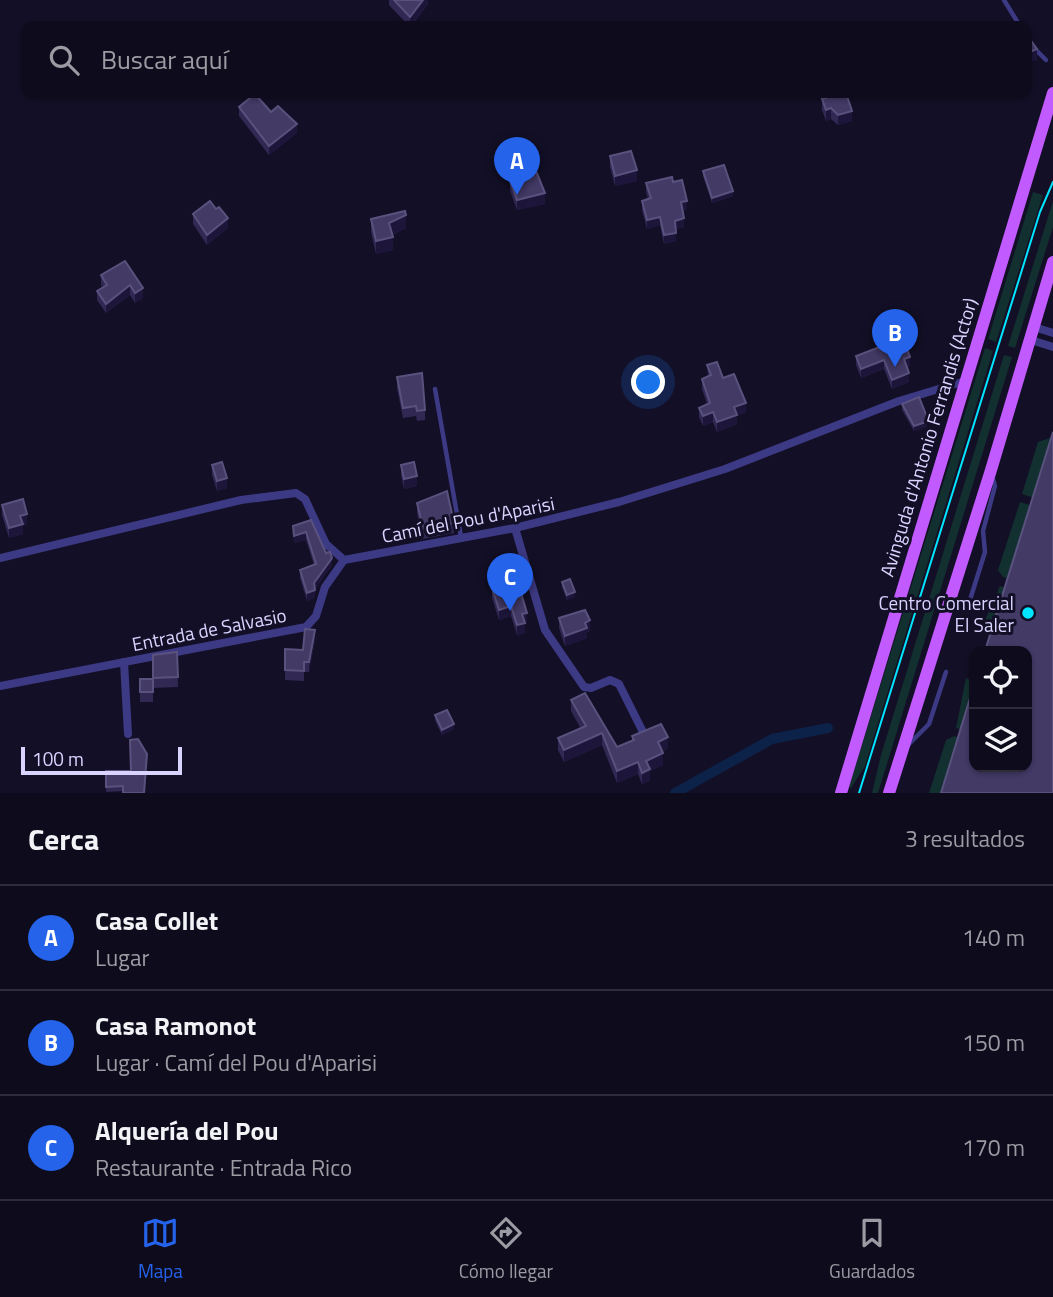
<!DOCTYPE html>
<html lang="es">
<head>
<meta charset="utf-8">
<style>
  :root { --surface:#0e0b1c; --page:#171425; --text:#f1f3f6; --muted:#9b9ba3; --line:#2e2b3b; --accent:#2563eb }
  body { margin:0; font-family:"Titillium Web",sans-serif; background:var(--page); color:var(--text) }
  .controls { position:absolute; right:21px; bottom:21px; display:grid; overflow:hidden; border-radius:14px; box-shadow:0 2px 5px #0004 }
  .controls button { width:63px; height:63px; display:grid; place-items:center; padding:0; border:0; border-bottom:2px solid var(--line); background:var(--surface); color:var(--text); font:35px sans-serif }
  .scale { position:absolute; left:21px; bottom:18px; width:161px; box-sizing:border-box; padding-left:7px; border:4px solid #d9d4ff; border-top:0; font-size:19px; line-height:24px; white-space:nowrap; color:#d9d4ff; -webkit-text-stroke:5px #130f26; paint-order:stroke }
  .you { position:absolute; left:649px; top:383px; width:24px; height:24px; margin:-18px; border:5px solid #fff; border-radius:50%; background:#1a73e8; box-shadow:0 0 0 10px #1a73e833 }
  .badge { display:grid; place-items:center; width:46px; height:46px; border-radius:50%; background:var(--accent); color:#fff; font-size:23px; font-weight:700 }
  .pin { position:absolute; translate:-50% -58px; filter:drop-shadow(0 2px 4px #0008) }
  .pin::after { content:''; position:absolute; top:37px; width:24px; height:21px; background:inherit; clip-path:polygon(0 0,100% 0,50% 100%) }
  .list { margin:0; padding:0; list-style:none }
  h2 { display:flex; justify-content:space-between; align-items:center; height:91px; margin:0; padding:0 28px; font-size:30px }
  h2 small { font-size:23px; font-weight:400; color:var(--muted) }
  .list li { display:grid; grid-template-columns:46px 1fr auto; gap:21px; align-items:center; box-sizing:border-box; height:105px; padding:0 28px; border-top:2px solid var(--line) }
  .list b { display:block; font-size:26px; white-space:nowrap }
  .list p { margin:0; font-size:23px; white-space:nowrap; color:var(--muted) }
  .list em { font-size:23px; font-style:normal; color:var(--muted) }
  .icon { flex:none; width:38px; height:38px; fill:none; stroke:currentColor; stroke-width:2; stroke-linecap:round; stroke-linejoin:round }
  .map { position:relative; flex:none; width:1053px; height:793px; overflow:hidden }
  .search { position:absolute; background:var(--surface); box-shadow:0 2px 5px #0004; left:21px; right:21px; top:21px; height:77px; display:flex; align-items:center; gap:18px; box-sizing:border-box; padding:0 24px; border-radius:14px; color:var(--muted); font-size:26px }
  .sheet { height:406px; background:var(--surface) }
  nav { display:flex; justify-content:space-around; align-items:center; box-sizing:border-box; height:98px; border-top:2px solid var(--line); background:var(--surface); font-size:19px; color:var(--muted) }
  nav a { display:grid; justify-items:center; gap:4px }
  nav .on { color:var(--accent) }
  .map>svg:first-child { display:block }
  .grass { fill:#12302f }
  .lines { fill:none; stroke-linecap:round; stroke-linejoin:round }
  .canal { stroke:#0c2248; stroke-width:10 }
  .lane { stroke:#3d3a85; stroke-width:4.5 }
  .street { stroke:#3d3a85; stroke-width:8 }
  .primary { stroke:#c25bff; stroke-width:12 }
  .tram { stroke:#00e5ff; stroke-width:2 }
  .wall { fill:#312854 }
  .shaded-wall { fill:#1d163a }
  .building { fill:#433a66; stroke:#5a527e; stroke-width:2 }
  .poi-dot { fill:#00e5ff; stroke:#130f26; stroke-width:2.5 }
  .labels { text-anchor:middle; dominant-baseline:central; stroke-width:6; stroke-linejoin:round; paint-order:stroke }
  .street-label { font-size:19px; fill:#d9d4ff; stroke:#130f26 }
  .poi-label { font-size:19px; fill:#d9d4ff; stroke:#130f26; text-anchor:end }
</style>
</head>
<body>
<div class="map">
<svg width="1053" height="793" viewBox="0 0 1053 793">
  <rect width="100%" height="100%" fill="#130f26"/>
  <g class="grass">
    <polygon points="1033,192 1043,195 996,342 988,339"/>
    <polygon points="1053,201 1053,227 1015,348 1008,346"/>
    <polygon points="985,348 993,351 865,766 851,788 849,787"/>
    <polygon points="1004,355 1012,357 878,793 872,793 881,755"/>
    <polygon points="1053,437 1034,498 1022,494 1038,442"/>
    <polygon points="1020,502 1036,507 1013,580 1003,577 998,570"/>
    <polygon points="1000,586 1010,589 995,637 980,632"/>
    <polygon points="966,678 974,681 974,704 966,731 956,728"/>
    <polygon points="954,736 963,739 947,793 929,793 946,740"/>
  </g>
  <g class="lines">
    <polyline class="canal" points="675,793 772,739 828,728"/>
    <g class="lane">
      <polyline points="1004,0 1020,26"/>
      <polyline points="1034,48 1046,60"/>
      <polyline points="435,389 461,537"/>
      <polyline points="969,603 985,552 983,531 995,486 993,479"/>
      <polyline points="909,744 929,724 946,672"/>
    </g>
    <g class="street">
      <polyline points="1034,327 1053,333"/>
      <polyline points="1031,340 1053,347"/>
      <polyline points="515,528 545,630 584,687 591,688 610,680 619,684 644,734"/>
      <polyline points="0,558 241,500 296,493 305,499 326,544 344,560"/>
      <polyline points="344,560 515,528 619,502 725,469 899,401 965,381"/>
      <polyline points="124,662 128,734"/>
      <polyline points="0,686 306,627 316,616 325,587 344,560"/>
    </g>
    <g class="primary">
      <polyline points="841,793 1053,93"/>
      <polyline points="889,793 991,470 1053,262"/>
    </g>
    <polyline class="tram" points="859,793 1040,212 1053,182"/>
  </g>
  <g class="wall">
    <polygon points="389,0 428,0 428,4 411,26 409,26 389,5"/>
    <polygon points="822,99 852,121 838,125 831,119 826,121 822,110"/>
    <polygon points="239,107 271,112 297,133 269,155 239,116"/>
    <polygon points="610,156 637,181 615,186 610,167"/>
    <polygon points="523,171 545,204 517,210 510,191 510,181 523,176"/>
    <polygon points="703,171 733,196 712,203 703,176"/>
    <polygon points="673,182 687,209 682,211 684,227 676,229 676,241 664,244 660,225 647,229 642,210 642,201 648,199 646,192 646,183"/>
    <polygon points="193,214 228,228 207,245 193,224"/>
    <polygon points="371,219 406,228 392,235 393,250 376,254 371,232"/>
    <polygon points="125,261 143,298 135,303 130,295 106,313 97,300 97,291 103,287 101,285 101,275"/>
    <polygon points="856,356 910,366 907,367 909,382 892,389 884,369 861,378 856,365"/>
    <polygon points="707,365 723,378 746,412 737,416 737,424 717,432 713,422 703,426 699,417 699,408 707,404 702,389 702,379 708,376"/>
    <polygon points="397,377 425,410 425,420 417,421 416,416 403,418 397,388"/>
    <polygon points="902,404 927,422 926,427 914,431 902,410"/>
    <polygon points="212,465 227,488 217,491 212,475"/>
    <polygon points="401,465 417,486 404,489 401,475"/>
    <polygon points="417,503 454,523 454,533 423,539 417,513"/>
    <polygon points="2,505 27,524 23,525 23,534 9,538 2,515"/>
    <polygon points="311,520 332,565 315,589 315,597 307,601 300,578 300,570 314,565 306,540 294,543 293,526"/>
    <polygon points="503,579 527,623 525,624 525,633 517,635 511,616 499,620 492,598 492,588 503,584"/>
    <polygon points="562,582 575,597 567,600 562,587"/>
    <polygon points="559,618 590,631 587,632 587,638 565,646 559,628"/>
    <polygon points="315,640 309,672 304,672 304,681 285,680 285,649 303,650"/>
    <polygon points="177,652 178,687 153,688 153,702 140,702 140,679 153,679 153,655"/>
    <polygon points="571,700 617,747 632,741 632,736 668,748 662,752 663,765 650,771 650,781 642,784 638,774 617,783 602,745 564,762 558,750 558,738 581,729 571,711"/>
    <polygon points="435,715 454,729 442,735 435,720"/>
    <polygon points="147,754 123,791 106,792 106,771 130,771"/>
  </g>
  <g class="shaded-wall">
    <polygon points="423,0 428,0 428,4 410,26 410,17"/>
    <polygon points="1037,49 1037,60 1027,63 1027,53"/>
    <polygon points="831,108 831,119 826,121 826,110"/>
    <polygon points="852,111 852,121 838,125 838,115"/>
    <polygon points="297,124 297,133 269,155 269,146"/>
    <polygon points="637,170 637,181 615,186 615,176"/>
    <polygon points="733,191 733,196 712,203 712,198"/>
    <polygon points="545,193 545,204 517,210 517,200"/>
    <polygon points="687,201 687,209 681,211 681,202"/>
    <polygon points="406,215 406,228 389,236 389,223"/>
    <polygon points="660,217 660,225 647,229 647,220"/>
    <polygon points="228,218 228,228 207,245 207,235"/>
    <polygon points="684,218 684,227 675,229 675,221"/>
    <polygon points="676,233 676,241 664,244 664,235"/>
    <polygon points="393,237 393,250 376,254 376,241"/>
    <polygon points="130,285 130,295 106,313 106,304"/>
    <polygon points="143,288 143,298 135,303 135,293"/>
    <polygon points="910,357 910,366 904,368 904,359"/>
    <polygon points="884,360 884,369 861,378 861,369"/>
    <polygon points="909,373 909,382 892,389 892,380"/>
    <polygon points="746,403 746,412 737,416 737,424 717,432 717,422 734,407"/>
    <polygon points="713,412 713,422 703,426 703,416"/>
    <polygon points="927,417 926,427 914,431 914,426"/>
    <polygon points="417,476 417,486 404,489 404,479"/>
    <polygon points="227,478 227,488 217,491 217,481"/>
    <polygon points="27,514 27,524 23,525 23,534 9,538 9,528 20,516"/>
    <polygon points="306,532 306,540 294,543 294,536"/>
    <polygon points="332,558 332,565 314,590 314,583"/>
    <polygon points="315,590 315,597 307,601 307,593"/>
    <polygon points="575,592 575,597 567,600 567,595"/>
    <polygon points="511,606 511,616 499,620 499,610"/>
    <polygon points="527,613 527,623 525,624 525,633 517,635 517,625 522,614"/>
    <polygon points="590,620 590,631 587,632 587,638 565,646 565,636"/>
    <polygon points="315,630 315,640 309,672 309,662"/>
    <polygon points="454,724 454,729 442,735 442,730"/>
    <polygon points="602,733 602,745 564,762 564,750"/>
    <polygon points="668,737 668,748 658,754 658,742"/>
    <polygon points="663,753 663,765 650,771 650,781 642,784 642,773 646,761"/>
    <polygon points="638,762 638,774 617,783 617,771"/>
  </g>
  <g class="building">
    <polygon points="394,0 423,0 410,17"/>
    <polygon points="1027,35 1037,49 1027,53"/>
    <polygon points="842,93 846,93 852,111 838,115 831,108 826,110 822,99"/>
    <polygon points="255,94 271,112 278,106 297,124 269,146 239,107"/>
    <polygon points="631,151 637,170 615,176 610,156"/>
    <polygon points="724,165 733,191 712,198 703,171"/>
    <polygon points="534,166 545,193 517,200 510,181 524,176 523,171"/>
    <polygon points="672,177 673,182 682,180 687,201 681,202 684,218 675,221 676,233 664,235 660,217 647,220 642,201 651,198 646,183"/>
    <polygon points="210,201 216,209 219,207 228,218 207,235 193,214"/>
    <polygon points="405,211 406,215 389,223 393,237 376,241 371,219"/>
    <polygon points="125,261 143,288 135,293 130,285 106,304 97,291 107,285 101,275"/>
    <polygon points="903,338 910,357 904,359 909,373 892,380 884,360 861,369 856,356"/>
    <polygon points="717,362 723,378 734,374 746,403 734,407 737,415 717,422 713,412 703,416 699,408 710,403 702,379 711,375 707,365"/>
    <polygon points="422,373 425,410 417,411 416,406 403,408 397,377"/>
    <polygon points="919,397 927,417 926,422 914,426 902,404"/>
    <polygon points="1053,432 1053,793 941,793 974,685 974,767 1027,767 1027,651 985,651"/>
    <polygon points="222,462 227,478 217,481 212,465"/>
    <polygon points="414,462 417,476 404,479 401,465"/>
    <polygon points="447,491 454,523 423,528 417,503"/>
    <polygon points="23,499 27,514 20,516 23,524 9,528 2,505"/>
    <polygon points="311,520 326,553 330,552 332,558 314,583 315,590 307,593 300,570 316,564 306,532 294,536 293,526"/>
    <polygon points="511,577 513,581 517,580 527,613 522,614 525,623 517,625 511,606 499,610 492,588 504,584 503,579"/>
    <polygon points="570,579 575,592 567,595 562,582"/>
    <polygon points="585,610 590,620 585,623 587,628 565,636 559,618"/>
    <polygon points="305,629 315,630 309,662 304,662 304,671 285,670 285,649 303,650"/>
    <polygon points="177,652 178,677 153,678 153,655"/>
    <rect x="140" y="679" width="13" height="13"/>
    <polygon points="585,693 617,747 634,740 632,736 661,724 668,737 658,742 663,753 646,761 650,769 642,773 638,762 617,771 602,733 564,750 558,738 586,726 571,700"/>
    <polygon points="447,710 454,724 442,730 435,715"/>
    <polygon points="138,739 147,754 144,793 123,793 123,786 106,787 106,771 131,771 130,740"/>
  </g>
  <circle class="poi-dot" cx="1028" cy="613" r="7"/>
  <g class="labels">
    <g class="street-label">
      <text transform="translate(928 437) rotate(-73)">Avinguda d'Antonio Ferrandis (Actor)</text>
      <text transform="translate(468 519) rotate(-11)">Camí del Pou d'Aparisi</text>
      <text transform="translate(209 629) rotate(-11)">Entrada de Salvasio</text>
    </g>
    <g class="poi-label">
      <text x="1014" y="602">Centro Comercial<tspan x="1014" dy="22">El Saler</tspan></text>
    </g>
  </g>
</svg>
<div class="controls">
<button><svg class="icon" aria-label="locate" viewBox="0 0 24 24"><circle cx="12" cy="12" r="6"/><path d="M12 2v4M12 18v4M2 12h4M18 12h4"/></svg></button>
<button><svg class="icon" aria-label="layers" viewBox="0 0 24 24"><path d="M12 4l9 5-9 5-9-5zM3 14l9 5 9-5"/></svg></button>
</div>
<div class="scale">100 m</div>
<div class="you"></div>
<div class="pin badge" style="left:517px;top:195px">A</div>
<div class="pin badge" style="left:895px;top:367px">B</div>
<div class="pin badge" style="left:510px;top:611px">C</div>
<div class="search"><svg class="icon" aria-label="search" viewBox="0 0 24 24"><circle cx="10" cy="10" r="6"/><path d="M15 15l6 6"/></svg>Buscar aquí</div>
</div>
<section class="sheet">
<h2>Cerca<small>3 resultados</small></h2>
<ul class="list">
<li><span class="badge">A</span><div><b>Casa Collet</b><p>Lugar</p></div><em>140 m</em></li>
<li><span class="badge">B</span><div><b>Casa Ramonot</b><p>Lugar · Camí del Pou d'Aparisi</p></div><em>150 m</em></li>
<li><span class="badge">C</span><div><b>Alquería del Pou</b><p>Restaurante · Entrada Rico</p></div><em>170 m</em></li>
</ul>
</section>
<nav>
<a class="on"><svg class="icon" aria-label="map" viewBox="0 0 24 24"><path d="M3 6l6-2 6 2 6-2v14l-6 2-6-2-6 2zM9 4v14M15 6v14"/></svg>Mapa</a>
<a><svg class="icon" aria-label="directions" viewBox="0 0 24 24"><path d="M12 3l9 9-9 9-9-9zM9 14v-3h6M13 9l2 2-2 2"/></svg>Cómo llegar</a>
<a><svg class="icon" aria-label="saved" viewBox="0 0 24 24"><path d="M7 4h10v16l-5-4-5 4z"/></svg>Guardados</a>
</nav>
</body>
</html>
